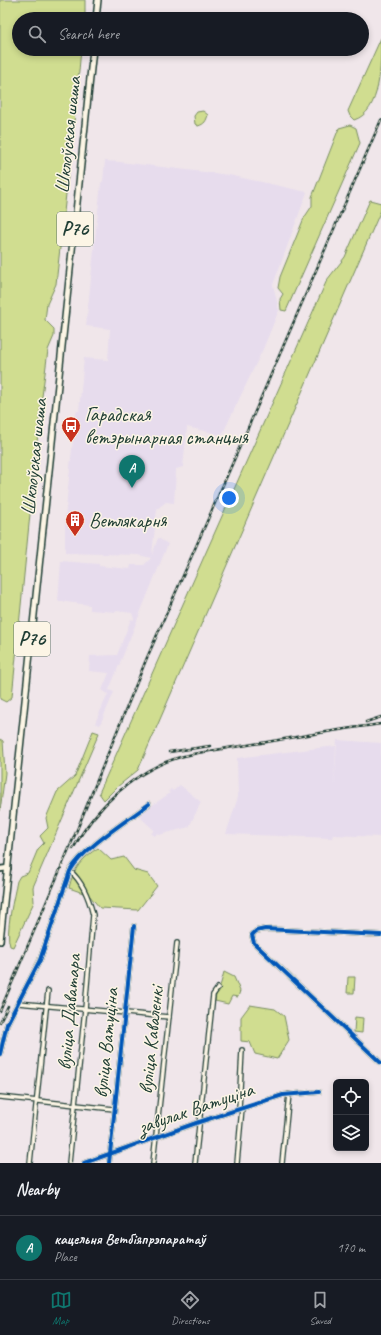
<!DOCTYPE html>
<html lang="en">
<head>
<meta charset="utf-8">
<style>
  :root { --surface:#171b24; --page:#20242c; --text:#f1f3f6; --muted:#9ea1a6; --line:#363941; --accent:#0f766e }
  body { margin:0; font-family:Caveat,sans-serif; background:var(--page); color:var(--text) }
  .controls { position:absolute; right:12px; bottom:12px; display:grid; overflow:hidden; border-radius:6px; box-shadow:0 2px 6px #0003 }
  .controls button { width:36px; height:36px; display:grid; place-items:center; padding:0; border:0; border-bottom:1px solid var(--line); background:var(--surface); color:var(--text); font:20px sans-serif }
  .you { position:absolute; left:229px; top:498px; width:14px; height:14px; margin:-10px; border:3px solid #fff; border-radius:50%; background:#1a73e8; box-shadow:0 0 0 6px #1a73e833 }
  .badge { display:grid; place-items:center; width:26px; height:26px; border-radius:50%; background:var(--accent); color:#fff; font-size:13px; font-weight:700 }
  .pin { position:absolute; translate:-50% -33px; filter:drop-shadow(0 1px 2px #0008) }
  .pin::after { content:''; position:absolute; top:21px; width:14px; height:12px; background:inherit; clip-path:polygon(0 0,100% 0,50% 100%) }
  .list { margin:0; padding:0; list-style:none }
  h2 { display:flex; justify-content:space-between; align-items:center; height:52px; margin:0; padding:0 16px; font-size:17px }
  h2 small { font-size:13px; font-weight:400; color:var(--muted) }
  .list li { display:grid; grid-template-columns:26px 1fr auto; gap:12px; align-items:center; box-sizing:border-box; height:64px; padding:0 16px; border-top:1px solid var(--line) }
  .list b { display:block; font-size:15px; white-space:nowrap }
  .list p { margin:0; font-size:13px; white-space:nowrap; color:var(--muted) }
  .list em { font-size:13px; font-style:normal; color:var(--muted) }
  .icon { flex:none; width:22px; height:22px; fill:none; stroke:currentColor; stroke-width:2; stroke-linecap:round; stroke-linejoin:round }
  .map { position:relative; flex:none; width:381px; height:1163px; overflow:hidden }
  .search { position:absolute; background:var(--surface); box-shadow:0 2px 6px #0003; left:12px; right:12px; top:12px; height:44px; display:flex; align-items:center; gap:10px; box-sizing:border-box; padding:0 14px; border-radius:22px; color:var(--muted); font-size:15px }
  .sheet { height:116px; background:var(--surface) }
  nav { display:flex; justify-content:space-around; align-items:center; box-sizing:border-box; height:56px; border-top:1px solid var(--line); background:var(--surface); font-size:11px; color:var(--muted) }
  nav a { display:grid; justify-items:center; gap:2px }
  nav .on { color:var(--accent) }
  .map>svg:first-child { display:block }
  .built { fill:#e7dced }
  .green { fill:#d0dd90; stroke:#788d62 }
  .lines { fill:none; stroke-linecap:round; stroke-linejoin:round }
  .street-casing { stroke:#1f3d34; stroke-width:6 }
  .secondary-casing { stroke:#1f3d34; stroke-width:8 }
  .primary-casing { stroke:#1f3d34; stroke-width:8 }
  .street { stroke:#fcf5e5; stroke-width:3.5 }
  .secondary { stroke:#fcf5e5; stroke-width:4.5 }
  .primary { stroke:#fcf5e5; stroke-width:5 }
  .rail-casing { stroke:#1f3d34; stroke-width:2.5 }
  .rail { stroke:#fcf5e5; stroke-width:1; stroke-dasharray:3; stroke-linecap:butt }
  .cycleway-casing { stroke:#fcf5e5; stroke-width:6 }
  .cycleway { stroke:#0057b8; stroke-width:4 }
  .labels { text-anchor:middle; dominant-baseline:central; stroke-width:3; stroke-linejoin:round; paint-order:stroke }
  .shield { fill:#fcf5e5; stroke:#617469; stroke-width:1 }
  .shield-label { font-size:19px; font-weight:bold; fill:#1f3d34 }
  .street-label { font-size:20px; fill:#1f3d34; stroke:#fcf5e5 }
  .poi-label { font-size:20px; fill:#1f3d34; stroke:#fcf5e5; text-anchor:start }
</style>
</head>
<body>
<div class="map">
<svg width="381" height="1163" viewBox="0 0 381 1163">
  <rect width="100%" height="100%" fill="#f0e6ea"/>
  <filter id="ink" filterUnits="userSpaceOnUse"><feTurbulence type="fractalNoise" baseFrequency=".025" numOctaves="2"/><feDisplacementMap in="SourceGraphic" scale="8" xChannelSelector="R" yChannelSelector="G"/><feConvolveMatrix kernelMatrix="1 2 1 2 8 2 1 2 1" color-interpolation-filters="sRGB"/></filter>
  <g filter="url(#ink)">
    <g class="built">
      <polygon points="105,161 120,162 229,175 307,192 273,285 279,310 263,349 222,435 187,427 183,467 176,469 176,471 174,503 166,502 157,509 152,555 158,538 168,544 109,690 114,692 100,725 95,723 108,694 102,690 109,673 89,671 90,656 117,655 131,619 133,620 134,619 132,613 117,611 116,612 90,610 90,605 58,601 61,561 99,564 99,566 130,569 131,565 144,565 151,558 139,555 65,553 65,519 71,458 76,413 77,411 79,411 84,358 108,360 110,329 86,326 101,183 103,181"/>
      <polygon points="337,740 381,743 381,837 333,835 332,838 226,834 238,797 237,758 336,746 334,787"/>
      <polygon points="180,785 201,802 189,827 159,835 157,833 155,836 151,834 154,830 141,818 140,814 170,793 168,792 171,789 173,791"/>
    </g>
    <g class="green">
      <polygon points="0,0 85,0 85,19 19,19 19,49 81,49 76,104 56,284 47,304 45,320 54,329 54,336 48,350 40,412 12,697 6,702 0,699"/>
      <path d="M381 38C381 65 381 112 354 120L350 116 348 111Z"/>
      <path d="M203 111 208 115C206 121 205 124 198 126L195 124 194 116 197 112Z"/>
      <polygon points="350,125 356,128 360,143 286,311 281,310 280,299 283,294 278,288 280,277 304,218 312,206 312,197 339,128"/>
      <polygon points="370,200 381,203 381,210 138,770 117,787 104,800 99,793 327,280 345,257"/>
      <path d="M93 731 99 733 33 887 34 902 13 947 10 946C5 932 14 896 17 881L20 876 28 873 38 849 44 843 40 836 48 828 46 818 57 792 75 776Z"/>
      <polygon points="0,739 3,741 5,773 0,811"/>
      <path d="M98 848 111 860 124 857 134 870 148 874 157 886 138 910 100 908 89 895 69 888C73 869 82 858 98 848Z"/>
      <polygon points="224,972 234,977 240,991 238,997 232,996 228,1004 215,1001 216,995 221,983"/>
      <polygon points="348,977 355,977 354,993 347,993"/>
      <polygon points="250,1005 275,1009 284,1016 289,1040 277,1059 255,1054 250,1042 241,1041 241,1017"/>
      <polygon points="355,1017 363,1018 362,1033 354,1032"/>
    </g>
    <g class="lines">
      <g class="street-casing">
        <g id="street">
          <polyline points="381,935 265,929 256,931 252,935 254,943 381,1063"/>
          <polyline points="18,1003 169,1017"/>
          <path d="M0 1054 7 1024 40 960 70 871C83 848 127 821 149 804"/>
          <polyline points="0,1097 114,1109"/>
          <polyline points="239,1109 242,1050"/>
          <polyline points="30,1163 48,991"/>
          <path d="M69 1163 85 1009 93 915C89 898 83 882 70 871"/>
          <polyline points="84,1163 199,1122 283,1095 319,1092"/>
          <polyline points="109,1163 134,926"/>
          <polyline points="153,1163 177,943"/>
          <polyline points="195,1163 213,995 218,988"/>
          <polyline points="237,1163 242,1108"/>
          <polyline points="282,1163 289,1094"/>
        </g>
      </g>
      <g class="secondary-casing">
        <polyline id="secondary" points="0,869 8,868"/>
      </g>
      <g class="primary-casing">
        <g id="primary">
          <polyline points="96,19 98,0"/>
          <polyline points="0,941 93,49"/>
        </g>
      </g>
      <use href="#street" class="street"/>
      <use href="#secondary" class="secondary"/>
      <use href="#primary" class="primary"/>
      <g class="rail-casing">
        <g id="rail">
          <polyline points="366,722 381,717"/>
          <polyline points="169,752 210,746"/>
          <path d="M73 849C95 807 137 768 184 756 209 750 236 747 261 743 301 736 341 729 381 724"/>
          <polyline points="0,1011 74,837 146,660 241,444 381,120"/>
          <polyline points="0,1022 8,1006"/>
        </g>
      </g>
      <use href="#rail" class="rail"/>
      <g class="cycleway-casing">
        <g id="cycleway">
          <polyline points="381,935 265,929 256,931 252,935 254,943 381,1063"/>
          <path d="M0 1054 7 1024 40 960 70 871C83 848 127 821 149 804"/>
          <polyline points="84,1163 199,1122 283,1095 319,1092"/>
          <polyline points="109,1163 134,926"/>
        </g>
      </g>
      <use href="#cycleway" class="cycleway"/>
    </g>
  </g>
  <defs>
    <g id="bus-pin" transform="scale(1)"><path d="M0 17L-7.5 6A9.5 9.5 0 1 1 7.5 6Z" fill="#c8321e" stroke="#fcf5e5"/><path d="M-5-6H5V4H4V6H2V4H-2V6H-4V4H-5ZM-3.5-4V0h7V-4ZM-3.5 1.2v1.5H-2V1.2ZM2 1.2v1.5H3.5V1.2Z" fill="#fff"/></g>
    <g id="building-pin" transform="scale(1)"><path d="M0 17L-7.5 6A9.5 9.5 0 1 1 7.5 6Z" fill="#c8321e" stroke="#fcf5e5"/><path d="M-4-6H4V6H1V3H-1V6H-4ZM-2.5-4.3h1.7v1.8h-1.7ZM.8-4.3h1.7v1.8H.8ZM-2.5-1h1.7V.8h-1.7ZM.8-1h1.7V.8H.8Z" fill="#fff"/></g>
  </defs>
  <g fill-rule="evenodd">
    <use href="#bus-pin" x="71" y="426"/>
    <use href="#building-pin" x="75" y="520"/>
  </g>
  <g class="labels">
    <g class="shield">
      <rect x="57" y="212" width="36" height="34" rx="3"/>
      <rect x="14" y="622" width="36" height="34" rx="3"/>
    </g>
    <g class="shield-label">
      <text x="75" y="229">Р76</text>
      <text x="32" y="639">Р76</text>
    </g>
    <g class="street-label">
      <text transform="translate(68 135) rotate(-84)">Шклоўская шаша</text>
      <text transform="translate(34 457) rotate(-84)">Шклоўская шаша</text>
      <text transform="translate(69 1012) rotate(-85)">вуліца Даватара</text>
      <text transform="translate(151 1040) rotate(-84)">вуліца Каваленкі</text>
      <text transform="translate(106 1043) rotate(-84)">вуліца Ватуціна</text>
      <text transform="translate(196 1108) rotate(-19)">завулак Ватуціна</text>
    </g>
    <g class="poi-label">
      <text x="85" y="414">Гарадская<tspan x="85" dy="23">ветэрынарная станцыя</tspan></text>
      <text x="89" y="520">Ветлякарня</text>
    </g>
  </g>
</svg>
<div class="controls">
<button><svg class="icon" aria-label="locate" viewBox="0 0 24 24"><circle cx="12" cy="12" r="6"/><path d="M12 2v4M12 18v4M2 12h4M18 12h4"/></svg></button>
<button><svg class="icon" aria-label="layers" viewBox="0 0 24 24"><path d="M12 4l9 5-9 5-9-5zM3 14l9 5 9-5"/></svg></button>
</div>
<div class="you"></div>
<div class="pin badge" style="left:132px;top:488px">A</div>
<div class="search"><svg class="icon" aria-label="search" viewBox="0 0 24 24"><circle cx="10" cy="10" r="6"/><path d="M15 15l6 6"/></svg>Search here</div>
</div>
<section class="sheet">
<h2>Nearby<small></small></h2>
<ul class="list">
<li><span class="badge">A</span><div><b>кацельня Ветбіяпрэпаратаў</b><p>Place</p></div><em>170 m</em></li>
</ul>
</section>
<nav>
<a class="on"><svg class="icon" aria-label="map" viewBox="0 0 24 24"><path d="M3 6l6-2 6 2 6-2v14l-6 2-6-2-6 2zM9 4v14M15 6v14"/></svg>Map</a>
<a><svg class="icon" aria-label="directions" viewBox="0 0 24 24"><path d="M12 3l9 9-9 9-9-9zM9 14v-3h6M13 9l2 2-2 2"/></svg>Directions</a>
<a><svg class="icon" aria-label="saved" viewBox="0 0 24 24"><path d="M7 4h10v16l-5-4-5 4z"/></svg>Saved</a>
</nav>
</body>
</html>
